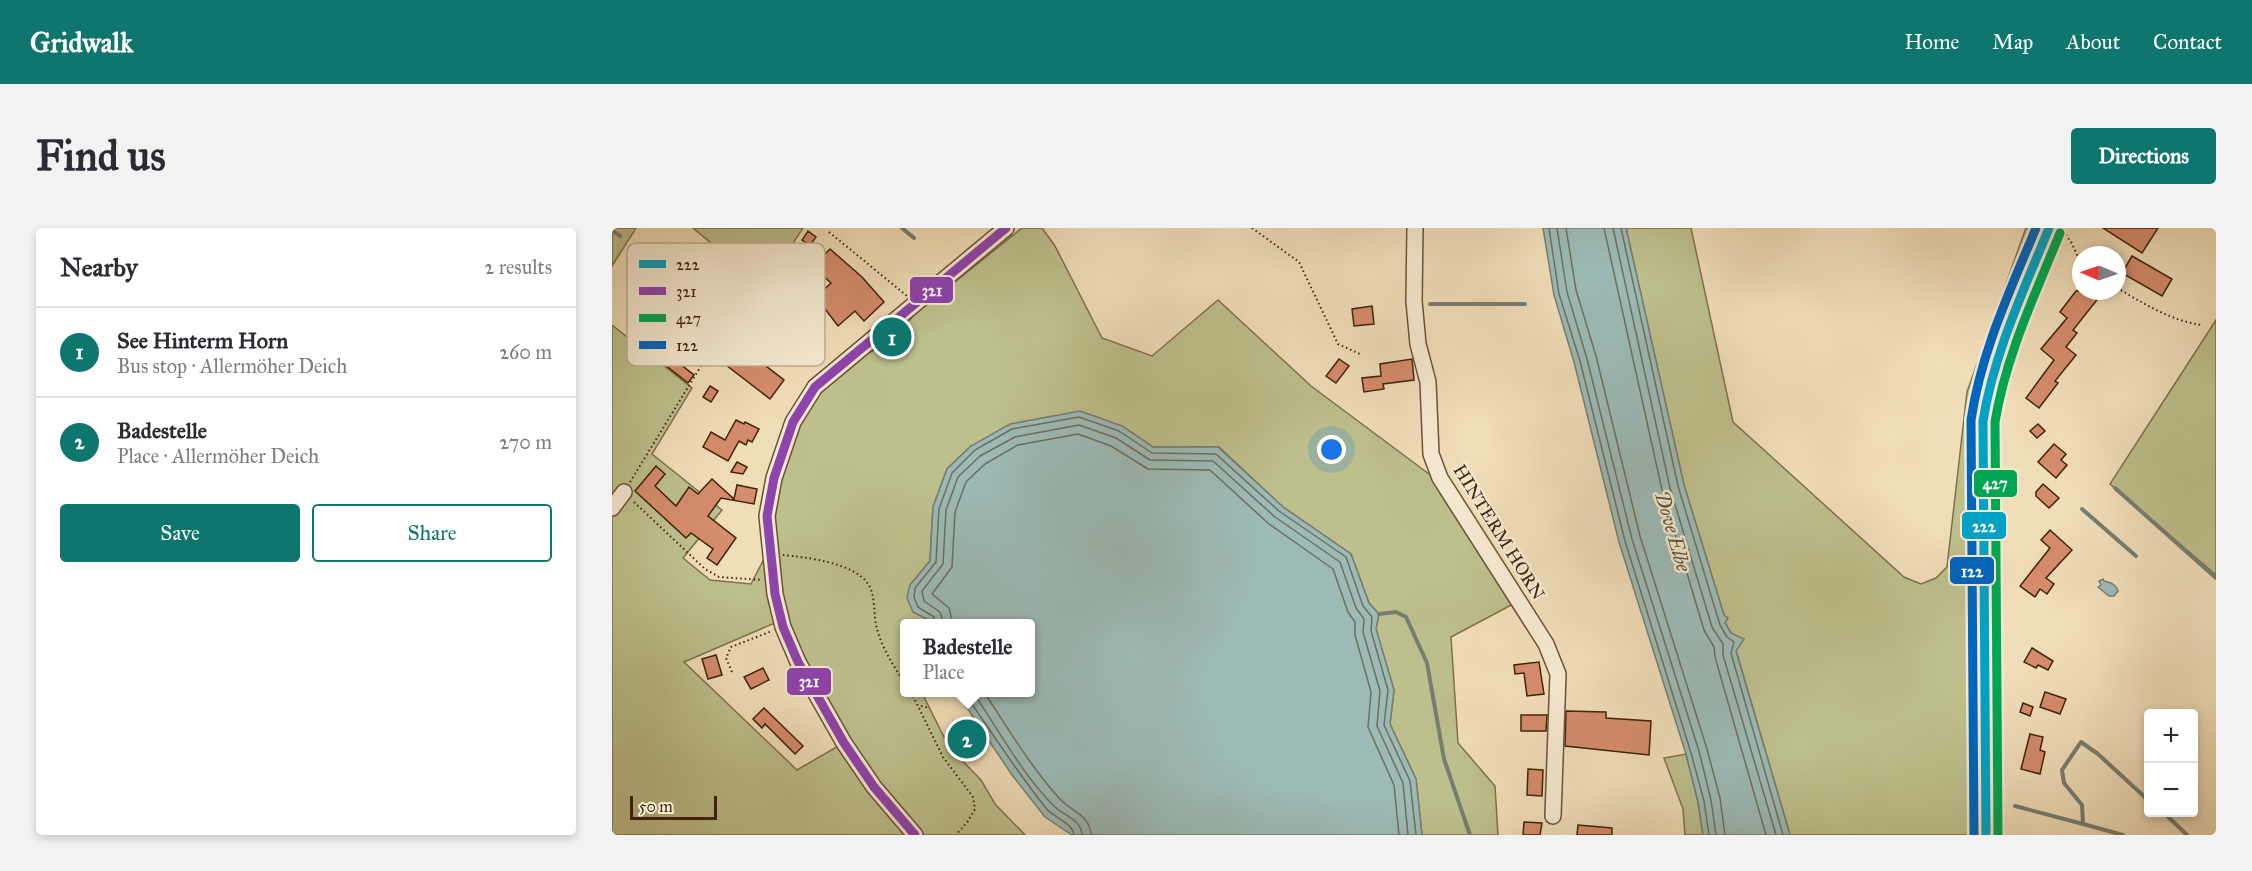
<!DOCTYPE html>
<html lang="en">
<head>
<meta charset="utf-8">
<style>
  :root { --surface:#fff; --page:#f2f2f3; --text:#2b2b33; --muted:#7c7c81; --line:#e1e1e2; --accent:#0f766e }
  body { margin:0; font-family:"IM FELL Great Primer",serif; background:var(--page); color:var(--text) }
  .controls { position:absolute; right:18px; bottom:18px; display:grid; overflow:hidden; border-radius:6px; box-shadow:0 3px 9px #0003 }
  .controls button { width:54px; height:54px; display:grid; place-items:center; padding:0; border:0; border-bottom:2px solid var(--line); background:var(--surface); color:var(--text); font:30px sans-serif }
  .compass { position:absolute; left:1460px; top:18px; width:54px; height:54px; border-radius:50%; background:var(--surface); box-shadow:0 3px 9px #0003; rotate:272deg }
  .scale { position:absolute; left:18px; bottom:15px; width:87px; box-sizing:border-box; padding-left:6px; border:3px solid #402307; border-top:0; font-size:16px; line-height:21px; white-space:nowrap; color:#402307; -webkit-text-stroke:4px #f5ead2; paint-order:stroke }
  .you { position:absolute; left:720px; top:222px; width:21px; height:21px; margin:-15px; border:4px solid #fff; border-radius:50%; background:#1a73e8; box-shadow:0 0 0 9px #1a73e833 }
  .badge { display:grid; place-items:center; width:39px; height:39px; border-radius:50%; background:var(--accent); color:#fff; font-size:20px; font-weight:700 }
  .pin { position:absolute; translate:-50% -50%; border:3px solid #fff; box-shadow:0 2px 6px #0006 }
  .popup { position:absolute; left:288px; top:391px; width:135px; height:78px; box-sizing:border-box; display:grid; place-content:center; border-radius:6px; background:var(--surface); filter:drop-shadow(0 2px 4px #0005); font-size:20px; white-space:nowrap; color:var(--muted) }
  .popup b { font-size:22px; color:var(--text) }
  .popup::after { content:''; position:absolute; left:50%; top:100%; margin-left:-12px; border:12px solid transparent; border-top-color:var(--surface) }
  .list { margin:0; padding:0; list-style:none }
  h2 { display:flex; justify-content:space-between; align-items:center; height:78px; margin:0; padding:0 24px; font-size:26px }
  h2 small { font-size:20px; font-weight:400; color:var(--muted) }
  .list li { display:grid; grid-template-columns:39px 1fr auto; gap:18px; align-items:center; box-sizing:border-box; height:90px; padding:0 24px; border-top:2px solid var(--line) }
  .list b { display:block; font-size:22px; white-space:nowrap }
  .list p { margin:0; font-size:20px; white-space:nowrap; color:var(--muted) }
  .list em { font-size:20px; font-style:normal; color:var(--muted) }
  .actions { display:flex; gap:12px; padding:18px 24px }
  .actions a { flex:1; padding:14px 0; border:2px solid var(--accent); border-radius:6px; text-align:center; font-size:21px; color:var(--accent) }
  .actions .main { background:var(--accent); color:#fff }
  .map { position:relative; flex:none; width:1604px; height:607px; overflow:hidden; border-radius:6px }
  header { display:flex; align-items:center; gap:36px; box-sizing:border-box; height:84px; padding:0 30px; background:var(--accent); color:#fff }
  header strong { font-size:28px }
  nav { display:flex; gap:33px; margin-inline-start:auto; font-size:21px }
  .intro { display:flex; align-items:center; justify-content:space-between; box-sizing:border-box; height:144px; padding:0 36px }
  h1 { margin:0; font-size:42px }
  .button { padding:15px 27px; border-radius:6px; background:var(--accent); color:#fff; font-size:21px; font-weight:700 }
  main { display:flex; gap:36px; padding:0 36px }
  aside { flex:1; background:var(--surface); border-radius:6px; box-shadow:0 3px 9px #0003 }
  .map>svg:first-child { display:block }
  .green { fill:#bdc08d; stroke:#7e724a; stroke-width:1.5 }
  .water { fill:#9cbbb7; stroke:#777e71; stroke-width:1.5 }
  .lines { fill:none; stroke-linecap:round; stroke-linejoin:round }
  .shore { stroke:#6e6f5f; stroke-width:1.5 }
  .stream { stroke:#777e71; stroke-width:4 }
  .building { fill:#d58c6d; stroke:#402307; stroke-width:1.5 }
  .minor-casing { stroke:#6c5234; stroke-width:18 }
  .path { stroke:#402307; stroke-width:2; stroke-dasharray:1.5 3; stroke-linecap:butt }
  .minor { stroke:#f5ead2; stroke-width:15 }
  .bus-1-casing { stroke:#f5ead2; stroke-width:14 }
  .bus-2-casing { stroke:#f5ead2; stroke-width:14 }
  .bus-3-casing { stroke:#f5ead2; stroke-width:14 }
  .bus-4-casing { stroke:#f5ead2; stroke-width:14 }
  .bus-1 { stroke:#03a2c4; stroke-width:9 }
  .bus-2 { stroke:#8e44ad; stroke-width:9 }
  .bus-3 { stroke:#00a651; stroke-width:9 }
  .bus-4 { stroke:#0065bd; stroke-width:9 }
  .labels { text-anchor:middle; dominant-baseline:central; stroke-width:5; stroke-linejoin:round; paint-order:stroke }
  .street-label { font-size:18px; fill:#402307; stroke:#f5ead2 }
  .water-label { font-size:20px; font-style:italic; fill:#5c513c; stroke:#f5ead2 }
  .key { fill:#f5ead2; stroke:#bfae95; stroke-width:1.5 }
  .key-label { font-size:16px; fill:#402307 }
  .line-badge { stroke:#f5ead2; stroke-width:2 }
  .badge-label { font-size:16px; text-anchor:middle; font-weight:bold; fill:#fff }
</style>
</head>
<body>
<header>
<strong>Gridwalk</strong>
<nav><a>Home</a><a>Map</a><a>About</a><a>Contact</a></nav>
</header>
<div class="intro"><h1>Find us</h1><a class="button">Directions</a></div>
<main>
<aside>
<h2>Nearby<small>2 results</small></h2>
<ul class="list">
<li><span class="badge">1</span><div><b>See Hinterm Horn</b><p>Bus stop · Allermöher Deich</p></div><em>260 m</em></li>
<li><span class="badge">2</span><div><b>Badestelle</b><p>Place · Allermöher Deich</p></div><em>270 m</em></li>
</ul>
<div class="actions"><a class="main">Save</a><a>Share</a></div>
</aside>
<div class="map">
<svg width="1604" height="607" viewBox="0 0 1604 607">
  <rect width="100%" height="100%" fill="#f0deb9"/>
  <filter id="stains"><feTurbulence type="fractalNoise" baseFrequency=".00333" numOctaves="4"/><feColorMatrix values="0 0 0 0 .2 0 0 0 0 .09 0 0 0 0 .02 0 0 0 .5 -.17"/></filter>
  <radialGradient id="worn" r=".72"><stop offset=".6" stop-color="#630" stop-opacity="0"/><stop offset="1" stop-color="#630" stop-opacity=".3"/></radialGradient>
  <g class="green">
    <polygon points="0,0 24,0 0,38"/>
    <polygon points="81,0 191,0 152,59"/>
    <polygon points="410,0 430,0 443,18 490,110 540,128 606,72 699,158 821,249 907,373 839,409 846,515 883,558 886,607 810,607 804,551 778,496 782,462 764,401 767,386 757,375 739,326 671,279 607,219 541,219 510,198 359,218 335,241 321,279 318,333 298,357 301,384 323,395 292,396 292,464 310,465 337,519 369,552 383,576 413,607 311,607 267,556 212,471 176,398 168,365 161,288 167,251 189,189 207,163 250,128 277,115 303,86"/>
    <polygon points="1014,0 1079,0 1121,194 1292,349 1309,356 1324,350 1335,339 1355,164 1414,0 1432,0 1365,216 1363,607 1178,607 1119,405 1113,395 1115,390 1112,387 1072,257"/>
    <polygon points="1604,92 1604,347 1498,256"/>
    <polygon points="0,97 80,160 40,226 110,282 71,330 98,352 139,356 154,327 165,394 72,434 185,542 228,517 297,607 0,607"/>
    <polygon points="1074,526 1086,574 1091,607 1073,607 1071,581 1052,530"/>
  </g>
  <g class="water">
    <polygon points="931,0 1014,0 1072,257 1112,387 1116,390 1113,395 1119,405 1132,411 1124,423 1178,607 1091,607 1086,574 1074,526 1007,314 962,134 942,67"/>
    <polygon points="468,183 510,198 541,219 606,219 671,279 739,326 757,375 767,386 764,401 782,462 778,496 804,551 810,607 460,607 433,589 400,547 345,465 418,464 418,396 323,395 301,384 295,370 298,357 318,333 321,279 335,241 359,218 398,196"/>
    <path d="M1491 351 1492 353C1499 355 1503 355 1506 363L1502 368H1497L1486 359 1489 357 1487 353Z"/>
  </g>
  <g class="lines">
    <g class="shore">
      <polyline points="937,0 947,66 968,133 1013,313 1079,525 1092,573 1097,607"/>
      <polyline points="945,0 955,64 975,131 1020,311 1087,523 1099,572 1104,607"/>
      <polyline points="954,0 964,62 984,128 1028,308 1095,521 1108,570 1113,607"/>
      <polyline points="992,0 1050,262 1092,402 1102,419 1103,429 1154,607"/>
      <polyline points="1001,0 1058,260 1100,399 1111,416 1111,427 1164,607"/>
      <polyline points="1009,0 1066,258 1108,397 1115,409 1122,414 1119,425 1171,607"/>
      <polyline points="324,396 322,389 306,379 302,369 303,360 324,334 327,281 340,245 363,222 400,201 467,189 507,203 540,225 604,226 667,283 734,329 751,378 760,389 759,403 776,462 772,497 798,553 804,607"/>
      <polyline points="332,396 328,384 312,373 310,363 331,336 334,282 346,249 368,228 403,209 467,197 504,210 538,232 601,233 663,289 728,334 744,380 752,391 751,404 768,463 765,498 791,555 796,607"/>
      <polyline points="341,396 337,380 320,366 340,339 343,284 354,254 373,236 406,217 466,206 499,218 536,241 598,242 657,296 721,341 736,384 743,394 743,407 759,464 756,499 782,557 787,607"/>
      <path d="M352 464C378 503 404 542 433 579 440 589 461 595 462 607"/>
      <path d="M361 464C385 500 412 549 442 578 452 588 469 591 470 607"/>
      <path d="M372 464C396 500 418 538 447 570 459 584 478 586 479 607"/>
    </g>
    <g class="stream">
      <polyline points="290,0 302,10"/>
      <polyline points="0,2 8,8"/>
      <polyline points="818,76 913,76"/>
      <polyline points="1503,260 1604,350"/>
      <polyline points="1470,281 1524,328"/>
      <polyline points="767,386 784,384 794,389 815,435 832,531 858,607"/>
      <polyline points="1403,578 1471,596"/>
      <polyline points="1551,584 1575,607"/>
      <polyline points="1511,607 1471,596 1470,577 1452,555 1450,542 1469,514 1486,526 1536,572"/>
    </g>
  </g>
  <g class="building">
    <polygon points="1491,0 1546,0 1530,25"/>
    <polygon points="196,3 204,9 199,16 212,27 218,21 250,49 272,74 252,93 243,83 226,98 204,69 219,55 200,38 186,55 191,59 185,67 176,60 179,56 172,50 197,17 190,12"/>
    <polygon points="1520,28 1560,51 1550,68 1510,45"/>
    <polygon points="123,40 140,58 116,81 99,64"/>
    <polygon points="1464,63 1492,63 1461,102 1465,105 1454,119 1464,127 1443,153 1446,155 1427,180 1414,170 1442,132 1429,121 1455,90 1448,84"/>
    <polygon points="63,69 85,88 72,103 50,83"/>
    <polygon points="760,78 762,96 742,98 740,81"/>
    <polygon points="119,111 172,152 158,171 105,130"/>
    <polygon points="54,125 82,147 76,155 48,133"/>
    <polygon points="727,131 737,138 724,155 714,148"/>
    <polygon points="800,131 802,152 771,156 772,161 752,164 750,150 769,148 768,136"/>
    <polygon points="98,158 106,163 99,174 91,169"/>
    <polygon points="124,192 132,196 133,194 147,201 140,214 136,212 134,217 127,213 116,233 91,219 99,204 113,212"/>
    <polygon points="1426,196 1433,203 1425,210 1418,203"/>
    <polygon points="1442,216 1454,226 1449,232 1455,237 1444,250 1426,234"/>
    <polygon points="125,234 135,239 131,246 119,244"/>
    <polygon points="44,238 53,246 43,258 64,278 77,259 86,266 100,251 122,271 125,257 145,261 142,276 109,270 96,288 124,310 105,337 95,330 101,321 79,305 74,310 23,263"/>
    <polygon points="1431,256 1447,270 1437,280 1424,268 1424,264"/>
    <polygon points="1438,302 1460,322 1434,350 1442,356 1435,366 1428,361 1423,369 1408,358 1438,320 1429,312"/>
    <polygon points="1420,420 1441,433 1436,442 1426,437 1424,440 1412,434"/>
    <polygon points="104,427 110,447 96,451 90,431"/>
    <polygon points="927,434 932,466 915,468 912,445 903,446 902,437"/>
    <polygon points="151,440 157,452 139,461 132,449"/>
    <polygon points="1433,464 1454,471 1448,486 1428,479"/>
    <polygon points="1411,475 1421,479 1418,488 1408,484"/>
    <polygon points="152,480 191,518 183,526 153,496 150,500 141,491"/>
    <polygon points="954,483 994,484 994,490 1039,493 1037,527 953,518"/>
    <polygon points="909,487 935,487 934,503 909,503"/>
    <polygon points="1418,506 1431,509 1428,522 1433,524 1428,546 1409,541"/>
    <polygon points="916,541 931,542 930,568 915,567"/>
    <polygon points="912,594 930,595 928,607 911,607"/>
    <polygon points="966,597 1000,600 1000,607 965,607"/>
  </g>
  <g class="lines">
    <g class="minor-casing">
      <g id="minor">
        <polyline points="803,0 802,73 806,116 816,154 819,226 828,250 934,416 946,446 941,588"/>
        <polyline points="0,280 12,264"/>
        <polyline points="303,607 262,559 232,515 186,434 171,399 163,366 155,288 162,250 181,194 203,159 394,0"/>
        <path d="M1374 607 1371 193C1379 125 1412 63 1437 0"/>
      </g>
    </g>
    <g class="path">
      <polyline points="640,0 687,34 726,116 748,126"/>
      <polyline points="1451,3 1459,14 1469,35"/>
      <polyline points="217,4 295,68"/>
      <path d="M1505 60C1531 75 1559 93 1590 97"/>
      <polyline points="18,254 92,133"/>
      <polyline points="22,274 93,341 107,349 150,352"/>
      <path d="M171 327C193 329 243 335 256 356 264 367 261 387 265 401 270 420 281 437 292 454"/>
      <polyline points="120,444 114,430 119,419 160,403"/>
      <polyline points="299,464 331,529 361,569 363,581 356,593 344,607"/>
      <polyline points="309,478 318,480"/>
    </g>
    <use href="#minor" class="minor"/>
    <g class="bus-1-casing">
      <path id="bus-1" d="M1374 607 1371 193C1382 125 1411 64 1437 0"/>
    </g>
    <g class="bus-2-casing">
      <polyline id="bus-2" points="303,607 262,559 232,515 186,434 171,399 163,366 155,288 162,250 181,194 203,159 394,0"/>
    </g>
    <g class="bus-3-casing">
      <path id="bus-3" d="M1386 607 1383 194C1394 127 1423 67 1448 5"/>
    </g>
    <g class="bus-4-casing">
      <path id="bus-4" d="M1362 607 1359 192C1369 124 1398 63 1424 0"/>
    </g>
    <use href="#bus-1" class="bus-1"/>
    <use href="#bus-2" class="bus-2"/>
    <use href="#bus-3" class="bus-3"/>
    <use href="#bus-4" class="bus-4"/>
  </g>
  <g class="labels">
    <g class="street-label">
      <text transform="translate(887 304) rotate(58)">HINTERM HORN</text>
    </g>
    <g class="water-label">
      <text transform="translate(1061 303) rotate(74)">Dove Elbe</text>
    </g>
  </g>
  <rect x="15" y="15" width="198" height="123" rx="9" class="key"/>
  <rect x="27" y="32" width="27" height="8" fill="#03a2c4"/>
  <rect x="27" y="59" width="27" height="8" fill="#8e44ad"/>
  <rect x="27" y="86" width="27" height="8" fill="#00a651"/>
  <rect x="27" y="113" width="27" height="8" fill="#0065bd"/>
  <g class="key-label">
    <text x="64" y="42">222</text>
    <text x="64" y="69">321</text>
    <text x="64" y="96">427</text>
    <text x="64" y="123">122</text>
  </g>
  <g class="line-badge">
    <rect x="297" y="48" width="45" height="28" rx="6" fill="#8e44ad"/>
    <rect x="1361" y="241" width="45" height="29" rx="6" fill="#00a651"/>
    <rect x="1349" y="283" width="46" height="29" rx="6" fill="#03a2c4"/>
    <rect x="1337" y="328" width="46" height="29" rx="6" fill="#0065bd"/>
    <rect x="174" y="439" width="46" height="29" rx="6" fill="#8e44ad"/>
  </g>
  <g class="badge-label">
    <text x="320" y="68">321</text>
    <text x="1383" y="261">427</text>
    <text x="1372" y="304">222</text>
    <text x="1360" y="349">122</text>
    <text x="197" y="459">321</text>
  </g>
  <rect width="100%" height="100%" filter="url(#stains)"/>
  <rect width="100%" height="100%" fill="url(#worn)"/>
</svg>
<div class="controls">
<button>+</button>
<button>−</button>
</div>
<svg class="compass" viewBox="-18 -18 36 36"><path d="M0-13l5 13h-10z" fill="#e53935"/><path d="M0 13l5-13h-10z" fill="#7c7c81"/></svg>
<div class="scale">50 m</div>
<div class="you"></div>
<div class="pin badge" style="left:280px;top:109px">1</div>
<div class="pin badge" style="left:355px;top:511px">2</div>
<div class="popup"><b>Badestelle</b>Place</div>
</div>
</main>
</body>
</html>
